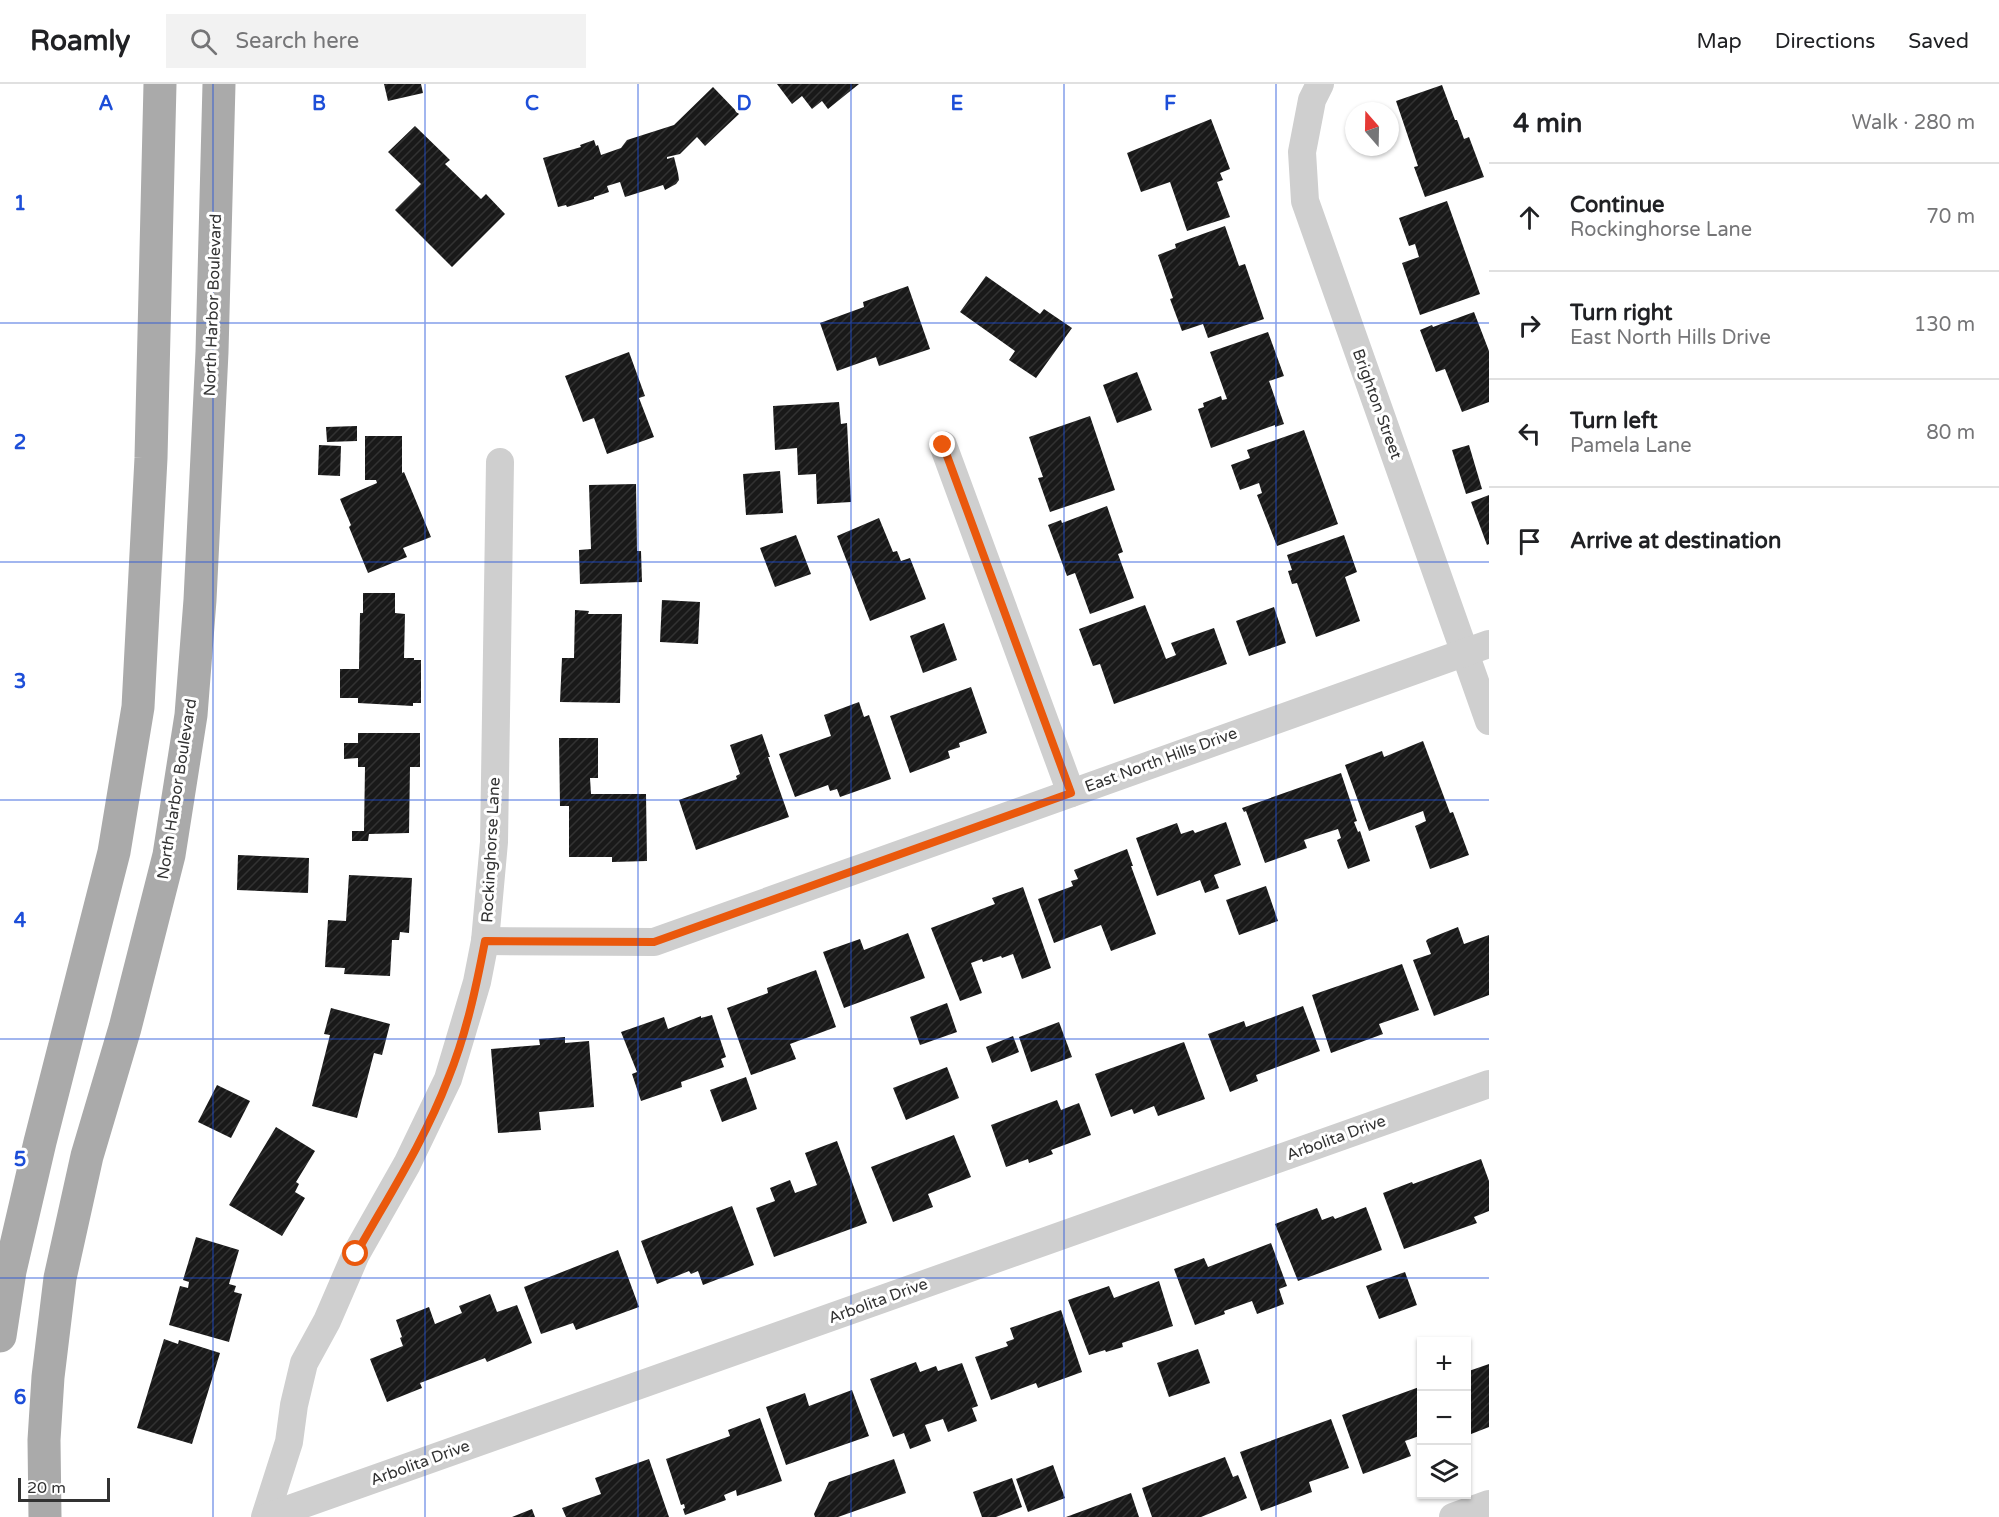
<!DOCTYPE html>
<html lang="en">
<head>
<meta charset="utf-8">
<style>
  :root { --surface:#fff; --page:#f2f2f2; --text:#202124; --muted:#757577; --line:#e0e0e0 }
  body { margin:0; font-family:"Varela Round",sans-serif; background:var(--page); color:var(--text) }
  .controls { position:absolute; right:18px; bottom:18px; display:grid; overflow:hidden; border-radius:0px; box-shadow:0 2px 4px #0004 }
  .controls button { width:54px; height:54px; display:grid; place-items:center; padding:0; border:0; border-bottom:2px solid var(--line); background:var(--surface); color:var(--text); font:30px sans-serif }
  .compass { position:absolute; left:1345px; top:18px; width:54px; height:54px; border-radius:50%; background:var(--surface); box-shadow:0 2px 4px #0004; rotate:340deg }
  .scale { position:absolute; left:18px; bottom:15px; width:92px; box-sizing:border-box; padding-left:6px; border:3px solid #323232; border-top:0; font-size:16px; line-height:21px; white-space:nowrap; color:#323232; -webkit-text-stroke:4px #fff; paint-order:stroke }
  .stop { position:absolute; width:18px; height:18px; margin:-14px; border:4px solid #ea580c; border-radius:50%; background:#fff }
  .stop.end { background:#ea580c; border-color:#fff; box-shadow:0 2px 6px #0008 }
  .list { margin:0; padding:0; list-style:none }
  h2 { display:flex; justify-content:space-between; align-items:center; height:78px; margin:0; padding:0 24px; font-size:26px }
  h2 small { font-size:20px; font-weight:400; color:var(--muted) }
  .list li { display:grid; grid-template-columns:39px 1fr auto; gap:18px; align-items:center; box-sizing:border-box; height:108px; padding:0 24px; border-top:2px solid var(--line) }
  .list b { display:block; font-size:22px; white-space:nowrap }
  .list p { margin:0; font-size:20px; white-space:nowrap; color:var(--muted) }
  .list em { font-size:20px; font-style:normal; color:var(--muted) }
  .icon { flex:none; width:33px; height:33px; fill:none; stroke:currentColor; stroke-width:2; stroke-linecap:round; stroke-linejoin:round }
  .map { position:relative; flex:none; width:1489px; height:1433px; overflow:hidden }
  header { display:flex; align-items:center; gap:36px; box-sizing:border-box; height:84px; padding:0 30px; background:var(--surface); border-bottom:2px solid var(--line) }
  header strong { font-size:28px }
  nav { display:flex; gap:33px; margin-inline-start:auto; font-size:21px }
  .search { width:420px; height:54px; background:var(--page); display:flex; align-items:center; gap:15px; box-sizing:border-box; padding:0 21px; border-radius:0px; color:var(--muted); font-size:22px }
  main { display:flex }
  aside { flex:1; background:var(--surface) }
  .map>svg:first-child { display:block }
  .building { fill:url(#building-hatch) }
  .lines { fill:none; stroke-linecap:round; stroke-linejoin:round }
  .minor { stroke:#cfcfcf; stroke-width:28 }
  .primary { stroke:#aaa; stroke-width:33 }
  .route { stroke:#ea580c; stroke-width:8 }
  .grid { fill:none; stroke:#1d4ed8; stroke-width:1.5; stroke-opacity:0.55 }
  .labels { text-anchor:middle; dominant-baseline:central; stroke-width:6; stroke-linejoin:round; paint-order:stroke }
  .street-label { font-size:16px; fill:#323232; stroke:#fff }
  .grid-label { font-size:20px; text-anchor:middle; font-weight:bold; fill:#1d4ed8; stroke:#fff; stroke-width:6; stroke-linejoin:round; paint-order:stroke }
</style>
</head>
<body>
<header>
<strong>Roamly</strong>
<div class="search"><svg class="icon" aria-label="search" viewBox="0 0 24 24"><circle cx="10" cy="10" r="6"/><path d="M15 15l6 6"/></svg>Search here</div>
<nav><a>Map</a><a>Directions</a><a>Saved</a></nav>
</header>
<main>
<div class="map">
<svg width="1489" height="1433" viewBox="0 0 1489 1433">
  <defs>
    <pattern id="building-hatch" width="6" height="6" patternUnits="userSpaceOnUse" patternTransform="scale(1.5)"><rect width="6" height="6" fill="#191919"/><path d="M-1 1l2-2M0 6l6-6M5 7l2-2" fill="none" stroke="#323232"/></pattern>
  </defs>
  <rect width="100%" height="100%" fill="#fff"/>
  <g class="building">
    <polygon points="384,0 421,0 423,9 388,17"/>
    <polygon points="777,0 859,0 828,25 822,17 812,25 802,12 792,20"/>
    <polygon points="1442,1 1455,36 1457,36 1464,55 1469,53 1484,93 1425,113 1414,83 1418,82 1396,17"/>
    <polygon points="713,3 739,30 705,62 697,53 680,70 667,73 667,75 674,73 678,89 679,96 676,100 665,106 663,101 625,113 620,98 607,102 609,108 594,113 594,115 567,123 566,121 558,123 543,74 581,63 580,61 594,56 596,62 598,61 601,71 621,64 627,56 674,41"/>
    <polygon points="1211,35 1230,85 1220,89 1223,96 1217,98 1230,133 1187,147 1170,98 1141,108 1127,69"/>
    <polygon points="415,42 450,76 445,80 481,115 486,110 505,130 452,183 395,126 421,100 388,68"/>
    <polygon points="1447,117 1480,210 1420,231 1402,179 1419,173 1415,160 1409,162 1399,134"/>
    <polygon points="1225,142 1239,182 1245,180 1264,235 1208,254 1203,240 1182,247 1170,215 1173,214 1158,171 1176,164 1175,160"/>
    <polygon points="986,192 1040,230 1044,225 1072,244 1036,294 1009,276 1015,267 960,228"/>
    <polygon points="908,202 930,265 879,282 876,273 837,287 820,239 864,223 863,218"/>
    <polygon points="1474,228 1489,267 1489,318 1462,328 1445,285 1436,288 1420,246 1432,241 1433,243"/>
    <polygon points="1268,248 1284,292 1269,297 1284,340 1275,343 1275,341 1211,364 1198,325 1204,323 1203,319 1221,312 1222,316 1227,315 1210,268"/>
    <polygon points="629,268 645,312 639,314 654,353 607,370 594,334 583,338 565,292"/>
    <polygon points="1137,288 1152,326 1117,339 1103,301"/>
    <polygon points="839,318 841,340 847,339 851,418 817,420 816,390 798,391 797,364 775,366 773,322"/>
    <polygon points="1090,332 1115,406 1050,428 1038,394 1043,393 1029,353"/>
    <polygon points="357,342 357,357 327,358 326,343"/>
    <polygon points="1304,346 1338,440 1277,462 1257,411 1262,409 1259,399 1240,406 1231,381 1250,374 1247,366"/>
    <polygon points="365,352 402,352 402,389 404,388 431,453 403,464 407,473 368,489 349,443 351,441 340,415 377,399 376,396 365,396"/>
    <polygon points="319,361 341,362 340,392 318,391"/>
    <polygon points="1469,361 1482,405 1466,410 1452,366"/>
    <polygon points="780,387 783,429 746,431 743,390"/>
    <polygon points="636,400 637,467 641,467 642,498 580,500 579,466 591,465 589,401"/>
    <polygon points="1489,411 1489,460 1487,461 1471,418"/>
    <polygon points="1107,422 1123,468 1118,470 1134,514 1090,530 1075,489 1067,492 1048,441 1061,436 1062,439"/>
    <polygon points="879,434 893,468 897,467 901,477 910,474 926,515 870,537 837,452"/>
    <polygon points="796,451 811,490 775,503 760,464"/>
    <polygon points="1344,451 1357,488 1345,493 1360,537 1316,553 1297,499 1292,500 1288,487 1292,486 1287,471"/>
    <polygon points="363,509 395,509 395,529 405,530 404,574 414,574 414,576 421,576 421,619 413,619 413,622 358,619 358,614 340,614 340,585 359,585 360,529 363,529"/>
    <polygon points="662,516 700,518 698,560 660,558"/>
    <polygon points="1145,521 1166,575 1176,571 1171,559 1214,544 1227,580 1114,620 1100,580 1093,582 1079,545"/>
    <polygon points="1274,523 1286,559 1249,572 1236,537"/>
    <polygon points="575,526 589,527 588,530 622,530 620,619 560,618 562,574 574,574"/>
    <polygon points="944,539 957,576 923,589 910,552"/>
    <polygon points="971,603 987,649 959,659 960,663 948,667 950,674 910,689 890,632"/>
    <polygon points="859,618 864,633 869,631 891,695 840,713 837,705 830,707 828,701 795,713 779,670 831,652 824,631"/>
    <polygon points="358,649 420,649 420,683 410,683 409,749 369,750 368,757 352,757 352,747 364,747 365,683 358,683 358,674 344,675 344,659 358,659"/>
    <polygon points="762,650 770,673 768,673 789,733 696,766 679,716 737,695 736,692 740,690 730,661"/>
    <polygon points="559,654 598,654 598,694 590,694 591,710 646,710 647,777 612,778 612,773 569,773 569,722 560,722"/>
    <polygon points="1423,657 1450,729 1453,728 1469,771 1430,785 1415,742 1426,737 1423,727 1369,747 1345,681 1382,667 1384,673"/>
    <polygon points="1341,689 1357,737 1354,738 1358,748 1360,747 1370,777 1348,785 1337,756 1341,754 1338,745 1304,756 1307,764 1265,779 1246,727 1244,728 1242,724"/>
    <polygon points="1226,738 1241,781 1214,791 1219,804 1205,809 1200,796 1157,812 1136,754 1177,739 1181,750 1193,746 1195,749"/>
    <polygon points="1127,765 1133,782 1131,782 1156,850 1111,867 1101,841 1054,859 1038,815 1073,802 1071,797 1078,795 1074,786"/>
    <polygon points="238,771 309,774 308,809 237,806"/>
    <polygon points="349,791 412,794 409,849 400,848 399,856 392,856 390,892 344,890 345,884 325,883 328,836 346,837"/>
    <polygon points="1266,802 1278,837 1239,851 1226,816"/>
    <polygon points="1023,803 1051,884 1022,895 1013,870 1002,874 1001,872 983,878 982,875 971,879 982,909 960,917 931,844 995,820 992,814"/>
    <polygon points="1458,843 1464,860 1489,851 1489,911 1434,932 1413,876 1431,870 1426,857 1428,855"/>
    <polygon points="908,849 925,894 844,924 823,868 860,855 864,866"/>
    <polygon points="1402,880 1419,926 1379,940 1383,950 1331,969 1312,911"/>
    <polygon points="816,886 836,943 790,960 796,975 751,991 727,924 768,909 767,904"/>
    <polygon points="947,919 957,948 920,961 910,933"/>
    <polygon points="1303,922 1320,967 1256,991 1258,997 1230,1008 1208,950 1244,937 1246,943"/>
    <polygon points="331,924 390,940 382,971 374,969 357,1034 312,1022 330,951 324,950"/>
    <polygon points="712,931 726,973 721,975 724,983 681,998 682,1003 641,1017 632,990 637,988 621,948 664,933 668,945 701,932 701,934"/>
    <polygon points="1059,938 1072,973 1031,988 1019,953"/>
    <polygon points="1013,952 1019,968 992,979 986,963"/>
    <polygon points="565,953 565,959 589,957 594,1023 539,1028 541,1046 498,1049 491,965 540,961 539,955"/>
    <polygon points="1184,958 1205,1015 1158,1032 1154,1022 1134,1030 1132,1025 1111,1033 1095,990"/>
    <polygon points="947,983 959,1014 906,1036 893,1004"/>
    <polygon points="746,993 757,1025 722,1038 710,1006"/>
    <polygon points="217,1001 250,1017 231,1054 198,1038"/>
    <polygon points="1057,1016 1061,1026 1079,1019 1091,1051 1051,1066 1053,1070 1029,1079 1028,1075 1006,1083 991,1041"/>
    <polygon points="276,1043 315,1067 296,1098 299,1100 295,1108 305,1114 282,1152 229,1121"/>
    <polygon points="954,1051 971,1093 928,1110 933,1123 893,1138 871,1083"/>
    <polygon points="837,1057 867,1139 774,1173 756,1124 775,1117 770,1104 790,1096 795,1109 817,1101 805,1069"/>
    <polygon points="1481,1075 1489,1097 1489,1127 1474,1133 1477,1139 1404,1165 1383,1109 1412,1098 1413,1100"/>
    <polygon points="732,1122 754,1181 703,1201 698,1187 691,1190 689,1187 657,1200 641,1157"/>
    <polygon points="1366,1123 1382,1166 1298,1197 1275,1140 1317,1124 1322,1136 1333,1132 1335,1135"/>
    <polygon points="196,1153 239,1166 229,1200 236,1202 234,1208 242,1210 229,1258 169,1241 180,1202 188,1204 189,1198 183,1196"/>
    <polygon points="1271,1159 1287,1202 1279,1205 1284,1220 1257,1230 1252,1217 1224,1227 1225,1230 1195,1241 1174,1185 1204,1174 1208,1183"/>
    <polygon points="618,1166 639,1223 576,1246 573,1239 541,1250 524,1203"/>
    <polygon points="1405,1188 1417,1221 1379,1235 1366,1202"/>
    <polygon points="1159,1197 1173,1242 1122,1259 1123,1263 1106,1268 1105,1266 1089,1271 1068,1216 1109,1202 1114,1214"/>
    <polygon points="490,1210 497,1228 517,1221 532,1259 487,1278 485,1274 420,1299 422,1304 387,1318 370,1275 403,1262 400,1254 402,1253 396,1236 429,1223 435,1240 462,1229 459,1222"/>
    <polygon points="1061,1226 1082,1288 1038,1304 1036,1299 991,1316 975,1273 1008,1262 1006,1258 1014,1255 1010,1244"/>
    <polygon points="164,1255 178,1260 179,1256 220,1269 192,1360 137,1344"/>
    <polygon points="1198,1265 1210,1299 1169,1313 1157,1279"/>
    <polygon points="916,1278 920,1288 936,1282 938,1287 962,1279 978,1322 972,1324 977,1337 948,1348 943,1335 925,1341 931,1357 910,1365 904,1349 893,1353 870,1295"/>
    <polygon points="1489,1280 1489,1343 1466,1352 1466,1288"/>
    <polygon points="1422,1302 1422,1351 1405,1357 1411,1372 1363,1390 1342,1331"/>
    <polygon points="852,1306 869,1352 786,1381 766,1323 805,1309 809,1322"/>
    <polygon points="760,1334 782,1397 737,1412 736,1406 724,1411 726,1416 685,1431 683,1425 685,1424 684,1420 681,1421 666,1375 730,1352 728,1346"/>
    <polygon points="1331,1335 1349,1384 1309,1398 1312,1408 1261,1427 1240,1368"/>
    <polygon points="1225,1373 1233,1393 1238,1391 1247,1414 1201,1433 1152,1433 1142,1404"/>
    <polygon points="649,1375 669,1433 566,1433 562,1424 601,1410 595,1394"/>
    <polygon points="894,1375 906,1409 838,1433 815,1433 814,1430 829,1398"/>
    <polygon points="1053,1381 1065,1414 1028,1428 1016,1395"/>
    <polygon points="1012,1394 1022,1423 996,1433 982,1433 973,1408"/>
    <polygon points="1131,1409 1139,1433 1066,1433"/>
    <polygon points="532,1425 535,1433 512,1433"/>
  </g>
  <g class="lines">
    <g class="minor">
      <polyline points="1320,0 1312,16 1302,68 1305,117 1489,637"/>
      <polyline points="943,361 1071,709"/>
      <polyline points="485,857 654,858 1489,560"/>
      <polyline points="265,1433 289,1358 294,1321 304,1279 327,1237 356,1170 407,1080 448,995 477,898 485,857 494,758 500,378"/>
      <polyline points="267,1433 1489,1000"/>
      <polyline points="1453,1433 1489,1420"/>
    </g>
    <g class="primary">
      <polyline points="0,1252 10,1187 40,1058 114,768 138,623 151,374 160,0"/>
      <polyline points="45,1433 44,1356 48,1293 60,1194 87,1072 125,944 169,771 191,631 200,516 212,268 219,0"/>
    </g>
  </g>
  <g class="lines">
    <path class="route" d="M356 1170C388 1113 425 1056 448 995 466 951 476 904 485 857L654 858 1071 709 943 361"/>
  </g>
  <path class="grid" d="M213 0V1433M425 0V1433M638 0V1433M851 0V1433M1064 0V1433M1276 0V1433M0 239H1489M0 478H1489M0 716H1489M0 955H1489M0 1194H1489"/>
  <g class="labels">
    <g class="street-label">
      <text transform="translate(213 221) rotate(-88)">North Harbor Boulevard</text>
      <text transform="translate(1377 320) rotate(70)">Brighton Street</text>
      <text transform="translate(1161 676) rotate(-20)">East North Hills Drive</text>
      <text transform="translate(177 705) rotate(-81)">North Harbor Boulevard</text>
      <text transform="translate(491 766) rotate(-87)">Rockinghorse Lane</text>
      <text transform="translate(1336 1054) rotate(-20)">Arbolita Drive</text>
      <text transform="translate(878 1217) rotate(-20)">Arbolita Drive</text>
      <text transform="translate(420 1379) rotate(-20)">Arbolita Drive</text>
    </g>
  </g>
  <g class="grid-label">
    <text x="106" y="26">A</text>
    <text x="319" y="26">B</text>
    <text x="532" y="26">C</text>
    <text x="744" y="26">D</text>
    <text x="957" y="26">E</text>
    <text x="1170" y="26">F</text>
    <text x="20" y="126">1</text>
    <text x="20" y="365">2</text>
    <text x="20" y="604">3</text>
    <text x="20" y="843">4</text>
    <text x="20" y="1082">5</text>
    <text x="20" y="1320">6</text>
  </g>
</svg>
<div class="controls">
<button>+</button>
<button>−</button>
<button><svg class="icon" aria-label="layers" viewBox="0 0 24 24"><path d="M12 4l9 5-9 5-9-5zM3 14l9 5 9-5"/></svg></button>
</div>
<svg class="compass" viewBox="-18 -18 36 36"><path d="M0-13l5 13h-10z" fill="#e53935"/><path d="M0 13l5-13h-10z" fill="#757577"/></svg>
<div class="scale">20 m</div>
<div class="stop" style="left:356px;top:1170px"></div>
<div class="stop end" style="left:943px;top:361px"></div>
</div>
<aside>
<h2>4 min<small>Walk · 280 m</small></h2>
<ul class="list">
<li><svg class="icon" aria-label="ahead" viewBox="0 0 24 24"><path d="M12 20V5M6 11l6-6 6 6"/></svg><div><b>Continue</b><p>Rockinghorse Lane</p></div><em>70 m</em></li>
<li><svg class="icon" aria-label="right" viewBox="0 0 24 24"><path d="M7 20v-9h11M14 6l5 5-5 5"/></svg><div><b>Turn right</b><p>East North Hills Drive</p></div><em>130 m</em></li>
<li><svg class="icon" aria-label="left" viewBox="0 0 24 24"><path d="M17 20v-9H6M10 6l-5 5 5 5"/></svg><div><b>Turn left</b><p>Pamela Lane</p></div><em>80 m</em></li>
<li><svg class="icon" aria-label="arrive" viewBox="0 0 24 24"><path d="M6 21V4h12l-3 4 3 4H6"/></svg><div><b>Arrive at destination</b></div></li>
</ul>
</aside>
</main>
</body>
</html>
